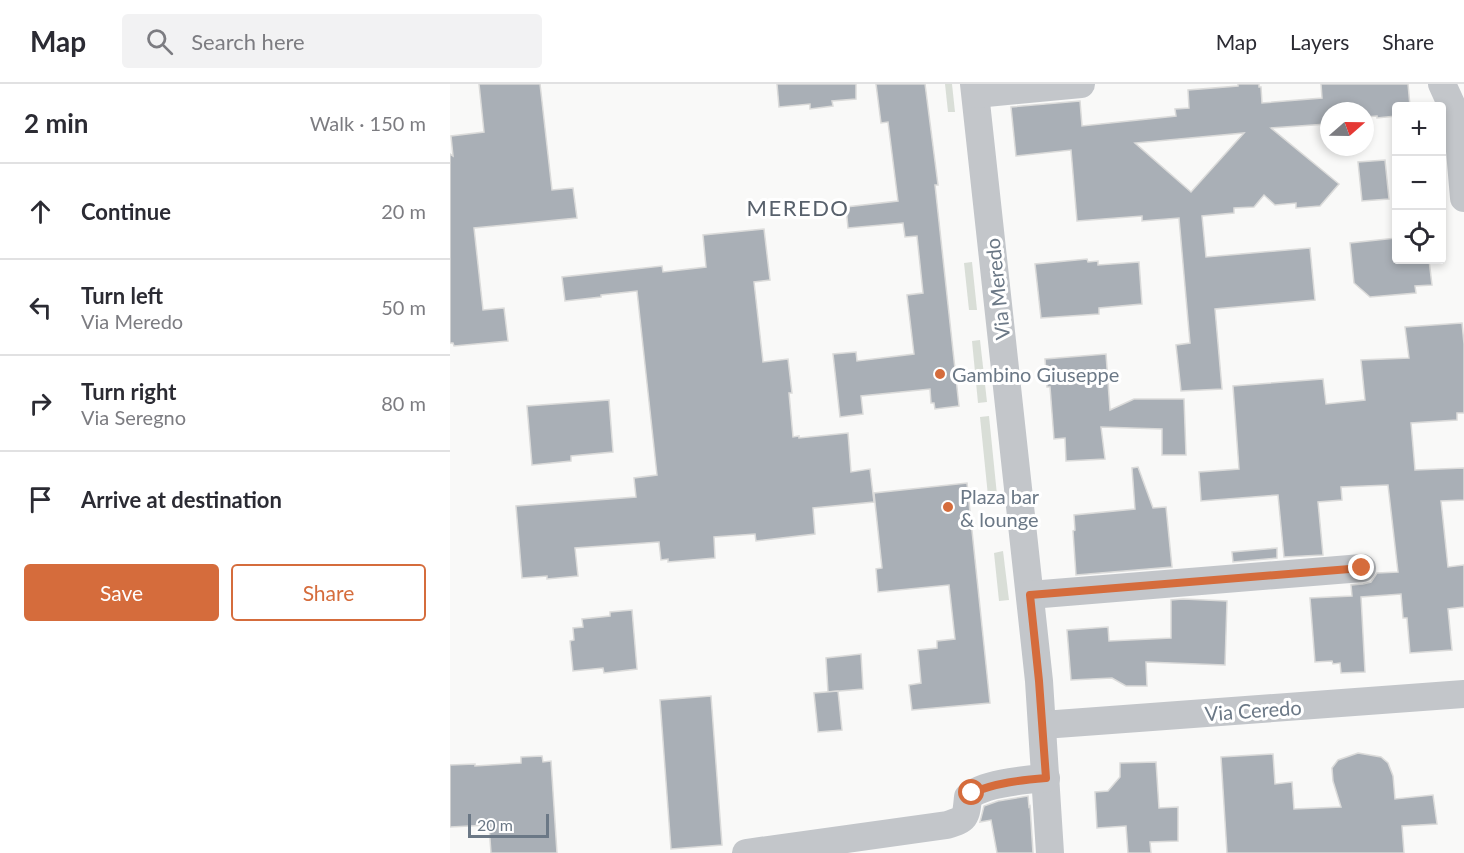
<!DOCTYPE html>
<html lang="en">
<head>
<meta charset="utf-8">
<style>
  :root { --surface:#fff; --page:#f2f2f3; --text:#2b2b33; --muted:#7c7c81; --line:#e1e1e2; --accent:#d56c3c }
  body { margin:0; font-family:Lato,sans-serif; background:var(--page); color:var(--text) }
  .controls { position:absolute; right:18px; top:18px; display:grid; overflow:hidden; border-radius:6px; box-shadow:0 3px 9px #0003 }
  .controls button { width:54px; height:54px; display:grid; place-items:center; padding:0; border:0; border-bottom:2px solid var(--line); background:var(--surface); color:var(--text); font:30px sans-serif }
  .compass { position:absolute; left:870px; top:18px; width:54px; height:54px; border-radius:50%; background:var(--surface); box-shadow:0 3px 9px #0003; rotate:70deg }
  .scale { position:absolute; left:18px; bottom:15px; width:81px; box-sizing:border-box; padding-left:6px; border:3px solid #6b7886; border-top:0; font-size:16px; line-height:21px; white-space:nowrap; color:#6b7886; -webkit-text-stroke:4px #fff; paint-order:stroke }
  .stop { position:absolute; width:18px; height:18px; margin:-14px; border:4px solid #d56c3c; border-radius:50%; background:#fff }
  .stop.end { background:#d56c3c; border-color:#fff; box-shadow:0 2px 6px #0008 }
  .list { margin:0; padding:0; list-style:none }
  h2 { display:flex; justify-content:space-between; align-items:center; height:78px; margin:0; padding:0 24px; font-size:26px }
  h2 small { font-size:20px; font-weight:400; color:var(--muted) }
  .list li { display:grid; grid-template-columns:39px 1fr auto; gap:18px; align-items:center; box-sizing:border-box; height:96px; padding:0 24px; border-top:2px solid var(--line) }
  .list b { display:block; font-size:22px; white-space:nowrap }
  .list p { margin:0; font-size:20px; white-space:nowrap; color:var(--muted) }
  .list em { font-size:20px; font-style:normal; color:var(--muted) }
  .actions { display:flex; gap:12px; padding:18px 24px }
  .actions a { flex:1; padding:14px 0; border:2px solid var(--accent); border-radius:6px; text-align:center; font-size:21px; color:var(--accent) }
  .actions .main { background:var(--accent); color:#fff }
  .icon { flex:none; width:33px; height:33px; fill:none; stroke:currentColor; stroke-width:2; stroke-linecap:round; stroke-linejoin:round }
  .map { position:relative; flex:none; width:1014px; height:769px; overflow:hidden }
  header { display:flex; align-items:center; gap:36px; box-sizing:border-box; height:84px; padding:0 30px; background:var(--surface); border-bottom:2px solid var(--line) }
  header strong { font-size:28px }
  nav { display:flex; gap:33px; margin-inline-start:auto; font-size:21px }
  .search { width:420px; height:54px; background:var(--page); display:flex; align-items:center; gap:15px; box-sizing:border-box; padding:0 21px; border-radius:6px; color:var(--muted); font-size:22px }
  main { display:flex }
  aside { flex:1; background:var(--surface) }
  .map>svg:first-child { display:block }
  .green { fill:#d9ded7 }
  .building { fill:#a9afb6; stroke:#dbdbda; stroke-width:1.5; fill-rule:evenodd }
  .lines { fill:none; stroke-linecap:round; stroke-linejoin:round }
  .minor { stroke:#c3c6ca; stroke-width:28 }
  .route { stroke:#d56c3c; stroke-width:8 }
  .poi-dot { fill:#d56c3c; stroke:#fff; stroke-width:2 }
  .labels { text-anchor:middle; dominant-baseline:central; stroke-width:6; stroke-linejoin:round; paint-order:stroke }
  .street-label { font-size:20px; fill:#6b7886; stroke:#fff }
  .poi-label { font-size:20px; fill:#6b7886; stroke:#fff; text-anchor:start }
  .quarter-label { font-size:22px; letter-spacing:1.5px; fill:#58616c; stroke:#fff }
</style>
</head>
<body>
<header>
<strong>Map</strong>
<div class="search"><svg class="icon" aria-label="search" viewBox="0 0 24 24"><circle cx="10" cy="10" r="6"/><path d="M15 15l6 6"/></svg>Search here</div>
<nav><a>Map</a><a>Layers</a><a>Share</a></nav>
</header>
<main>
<aside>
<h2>2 min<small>Walk · 150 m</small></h2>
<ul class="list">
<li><svg class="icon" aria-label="ahead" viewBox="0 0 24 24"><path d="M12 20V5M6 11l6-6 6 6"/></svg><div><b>Continue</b></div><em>20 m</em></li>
<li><svg class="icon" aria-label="left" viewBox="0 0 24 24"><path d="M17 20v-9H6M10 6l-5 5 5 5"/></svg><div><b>Turn left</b><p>Via Meredo</p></div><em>50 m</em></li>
<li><svg class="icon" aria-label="right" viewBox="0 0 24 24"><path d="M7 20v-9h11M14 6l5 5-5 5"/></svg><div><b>Turn right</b><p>Via Seregno</p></div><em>80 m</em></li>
<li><svg class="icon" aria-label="arrive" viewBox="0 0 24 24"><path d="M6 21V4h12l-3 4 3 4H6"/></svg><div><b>Arrive at destination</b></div></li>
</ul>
<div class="actions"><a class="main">Save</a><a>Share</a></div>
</aside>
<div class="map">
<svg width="1014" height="769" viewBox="0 0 1014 769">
  <rect width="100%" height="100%" fill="#f9f9f8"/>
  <g class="green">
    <polygon points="495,0 502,0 505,28 498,28"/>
    <polygon points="522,178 527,226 519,226 514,179"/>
    <polygon points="530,256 537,318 528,319 522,257"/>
    <polygon points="539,332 547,411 538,412 530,333"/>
    <polygon points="553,467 559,516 549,517 544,469"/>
  </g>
  <g class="building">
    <polygon points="29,0 90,0 102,106 123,104 127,134 24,144 33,226 54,224 58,257 4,262 3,259 0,259 0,70 3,72 1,52 34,48"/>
    <polygon points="327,0 406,0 406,15 382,17 383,22 360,25 360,20 329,23"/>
    <polygon points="426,0 475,0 488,101 485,101 509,322 485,325 484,319 481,319 480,305 411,312 413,330 390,333 383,270 406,268 407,277 464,270 457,211 473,209 467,152 455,153 453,139 398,144 396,123 448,117 438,38 431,39"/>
    <path d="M788 0H809V3H811L812 19 872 14 871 0H958L960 22H946V32L927 34V32L915 33V27H879V36L876 37 877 40 821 44 889 100 870 122 846 124V119L825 121 814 111 804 123 784 124V129L752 132 756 173 860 164 865 216 765 225 772 305 731 307 726 261 740 259 729 134 692 137V132L627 137 621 66 566 72 561 23 630 17 632 42 726 32 725 25 739 24 738 6 788 2ZM794 49 741 108 685 59Z"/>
    <polygon points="935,76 939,115 912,117 908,78"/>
    <polygon points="314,145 320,196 304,198 313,278 338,275 342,309 339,309 343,353 349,352 349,354 398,349 401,388 420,385 424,418 363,424 365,450 306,457 305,450 264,453 265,474 218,478 218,475 211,476 209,458 125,464 128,492 97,495 97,492 72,494 66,422 186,413 184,394 207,391 187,207 151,211 151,213 115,217 112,193 212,182 213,188 256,183 253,151"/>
    <polygon points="946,154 946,176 979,176 982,201 965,202 966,209 920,213 904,199 900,159"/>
    <polygon points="637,175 638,178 648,177 648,181 689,178 692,220 649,224 649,230 591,234 585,180"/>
    <polygon points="1012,239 1014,260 1014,329 1007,329 1007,336 961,339 965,386 1014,384 1014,416 991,417 998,483 1014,481 1014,523 998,525 1002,566 960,569 957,534 953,534 951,510 911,513 915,588 891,589 890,579 883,580 882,577 865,578 860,514 902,512 901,501 913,500 921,498 927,489 948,488 938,401 891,403 892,416 868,418 873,471 834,473 828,411 751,417 749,388 789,385 783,302 873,295 876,320 915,316 911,276 959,274 955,243"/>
    <polygon points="656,270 660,326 684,315 734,315 736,371 712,371 712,345 651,343 655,375 616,377 615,354 604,355 600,303 597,303 595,275"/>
    <polygon points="159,316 163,368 121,372 121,377 82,381 77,322"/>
    <polygon points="688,383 703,424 716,423 722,483 626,491 623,447 625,446 624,431 685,425 682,384"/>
    <polygon points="517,399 540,619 462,626 459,601 471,599 468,566 487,564 487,557 505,555 499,501 428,508 426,485 432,484 424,409"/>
    <polygon points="827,464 827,474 783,478 782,468"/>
    <polygon points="733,515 777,517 775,581 696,578 697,602 676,602 662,594 621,596 617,546 658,543 659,557 721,554 721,516"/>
    <polygon points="182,526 187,585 154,589 153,584 123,587 120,557 124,556 123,544 133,543 132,535 160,532 160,528"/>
    <polygon points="411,570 413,605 378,608 376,574"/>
    <polygon points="388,607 392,646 368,648 364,609"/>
    <polygon points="261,612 272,761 221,765 210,616"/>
    <polygon points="908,669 931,673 938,679 943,692 945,715 983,711 987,740 952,742 954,769 777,769 771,673 823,670 825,700 842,698 844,725 891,723 883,697 882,684 888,676"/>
    <polygon points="92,672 93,678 101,677 107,769 41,769 39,741 0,743 0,681 25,680 25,682 71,679 71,673"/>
    <polygon points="706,678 709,724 728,723 728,757 700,758 701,769 678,769 676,742 647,744 645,708 658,707 670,693 670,679"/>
    <polygon points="578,712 579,723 580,722 583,769 547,769 541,736 530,738 534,722 548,717"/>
  </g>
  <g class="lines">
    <g class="minor">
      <polyline points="524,0 589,597 600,769"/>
      <polyline points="992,0 1002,22 1008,43 1014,114"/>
      <polyline points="526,10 631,0"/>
      <polyline points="580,511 912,484"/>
      <polyline points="593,641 1014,610"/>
      <path d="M296 769 497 741C516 735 516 734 518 713 533 699 574 696 596 694"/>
    </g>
  </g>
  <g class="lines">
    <path class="route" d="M522 709C545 699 571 696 596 694L589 597 580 511 912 484"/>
  </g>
  <g class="poi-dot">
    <circle cx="490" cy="290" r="6"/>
    <circle cx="498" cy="423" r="6"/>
  </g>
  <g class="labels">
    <g class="street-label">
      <text transform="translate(547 205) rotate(-96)">Via Meredo</text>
      <text transform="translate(803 626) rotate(-4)">Via Ceredo</text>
    </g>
    <g class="poi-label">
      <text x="502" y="290">Gambino Giuseppe</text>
      <text x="510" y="412">Plaza bar<tspan x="510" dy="23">&amp; lounge</tspan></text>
    </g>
    <g class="quarter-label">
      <text x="348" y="123">MEREDO</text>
    </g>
  </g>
</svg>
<div class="controls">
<button>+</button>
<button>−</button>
<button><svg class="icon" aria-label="locate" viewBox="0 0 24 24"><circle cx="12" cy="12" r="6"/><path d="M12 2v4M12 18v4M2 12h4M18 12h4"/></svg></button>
</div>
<svg class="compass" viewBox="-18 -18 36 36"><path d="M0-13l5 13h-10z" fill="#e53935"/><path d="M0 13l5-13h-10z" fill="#7c7c81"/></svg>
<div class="scale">20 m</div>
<div class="stop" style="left:522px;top:709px"></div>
<div class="stop end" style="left:912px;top:484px"></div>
</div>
</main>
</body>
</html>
